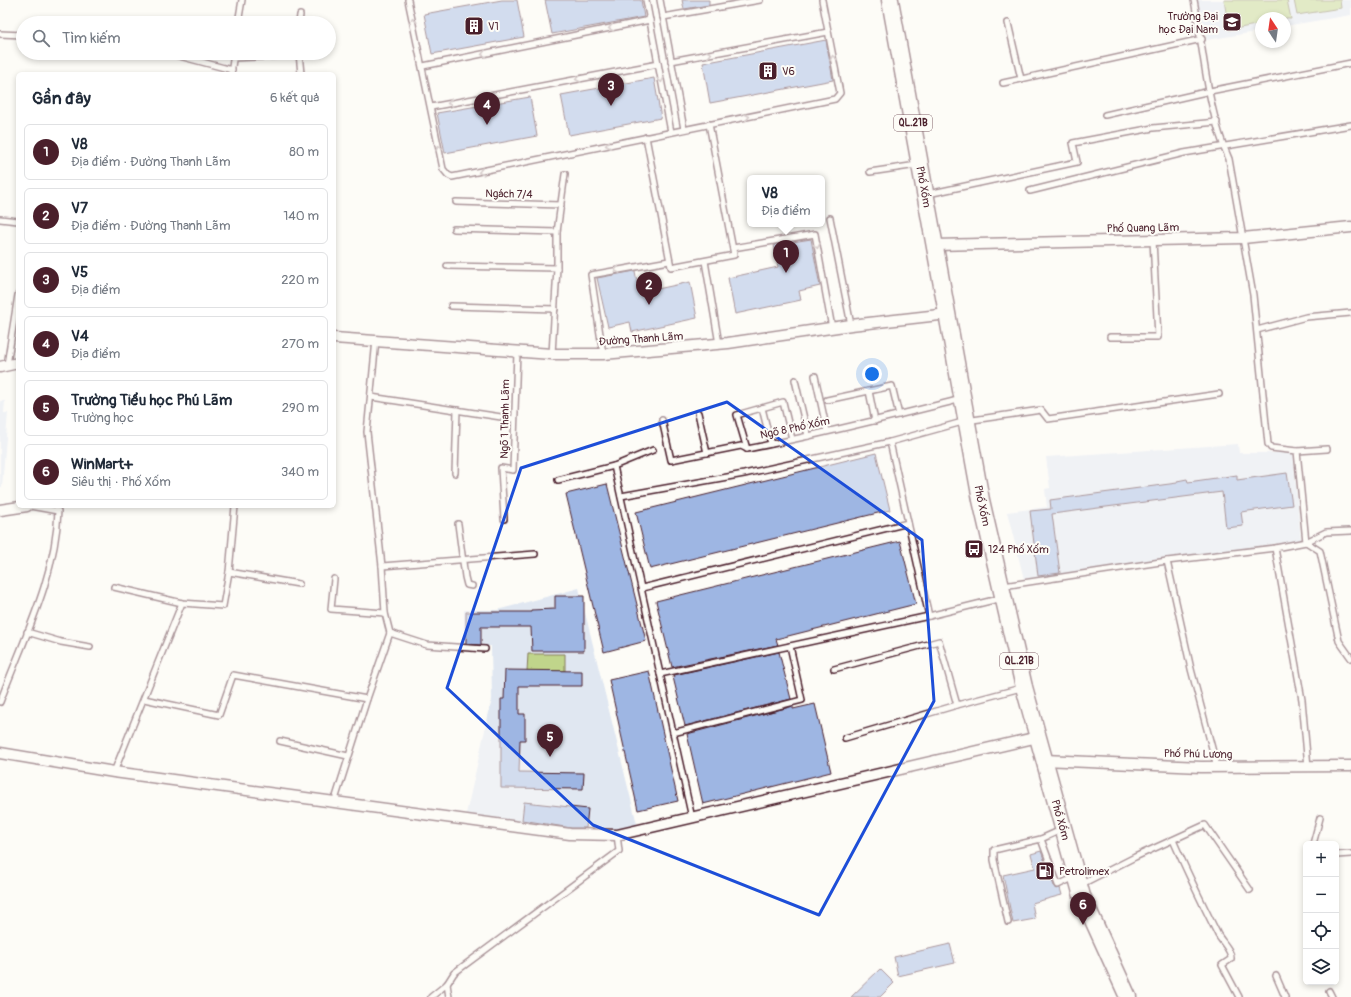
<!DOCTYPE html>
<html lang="vi">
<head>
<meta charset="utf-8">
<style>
  :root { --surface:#fff; --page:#f2f2f3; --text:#1f2937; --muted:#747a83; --line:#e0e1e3; --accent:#4a1f2b }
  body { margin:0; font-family:Pangolin,sans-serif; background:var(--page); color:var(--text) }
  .controls { position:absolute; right:12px; bottom:12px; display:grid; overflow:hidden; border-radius:6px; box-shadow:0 2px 6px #0003 }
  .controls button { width:36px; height:36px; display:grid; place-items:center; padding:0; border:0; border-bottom:1px solid var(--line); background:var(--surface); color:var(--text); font:20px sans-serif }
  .compass { position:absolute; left:1255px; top:12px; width:36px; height:36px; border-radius:50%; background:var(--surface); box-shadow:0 2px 6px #0003; rotate:347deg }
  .you { position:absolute; left:872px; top:374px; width:14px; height:14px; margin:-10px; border:3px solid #fff; border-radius:50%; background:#1a73e8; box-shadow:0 0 0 6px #1a73e833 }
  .badge { display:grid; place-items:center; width:26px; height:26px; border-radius:50%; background:var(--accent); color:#fff; font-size:13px; font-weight:700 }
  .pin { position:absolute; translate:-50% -33px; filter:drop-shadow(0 1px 2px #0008) }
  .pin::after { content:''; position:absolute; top:21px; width:14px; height:12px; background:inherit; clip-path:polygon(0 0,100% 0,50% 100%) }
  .popup { position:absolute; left:747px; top:175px; width:78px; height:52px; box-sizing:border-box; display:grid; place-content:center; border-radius:6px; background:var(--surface); filter:drop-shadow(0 1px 3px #0005); font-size:13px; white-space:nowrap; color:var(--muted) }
  .popup b { font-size:15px; color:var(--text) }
  .popup::after { content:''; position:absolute; left:50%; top:100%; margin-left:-8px; border:8px solid transparent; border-top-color:var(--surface) }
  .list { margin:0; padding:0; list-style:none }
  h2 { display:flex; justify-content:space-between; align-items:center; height:52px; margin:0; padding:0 16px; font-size:17px }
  h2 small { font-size:13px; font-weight:400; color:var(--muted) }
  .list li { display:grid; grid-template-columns:26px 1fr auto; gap:12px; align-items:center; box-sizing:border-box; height:56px; margin:0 8px 8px; padding:0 8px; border:1px solid var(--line); border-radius:6px }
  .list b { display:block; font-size:15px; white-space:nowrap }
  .list p { margin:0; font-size:13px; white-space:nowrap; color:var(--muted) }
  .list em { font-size:13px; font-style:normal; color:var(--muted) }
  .icon { flex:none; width:22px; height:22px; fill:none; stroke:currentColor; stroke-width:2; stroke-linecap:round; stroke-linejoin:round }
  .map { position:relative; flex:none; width:1351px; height:997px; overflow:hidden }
  .search { position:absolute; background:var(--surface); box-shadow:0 2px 6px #0003; left:16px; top:16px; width:320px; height:44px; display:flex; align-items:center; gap:10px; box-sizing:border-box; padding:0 14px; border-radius:22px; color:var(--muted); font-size:15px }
  .panel { position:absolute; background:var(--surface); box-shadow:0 2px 6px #0003; left:16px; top:72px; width:320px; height:436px; border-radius:6px }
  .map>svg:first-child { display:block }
  .built { fill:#e0e7f1 }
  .green { fill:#c0d58b; stroke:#857a5b }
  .building { fill:#9eb6e3; stroke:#4a1f2b }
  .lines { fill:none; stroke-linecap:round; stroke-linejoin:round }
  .service-casing { stroke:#4a1f2b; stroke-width:8 }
  .minor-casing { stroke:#4a1f2b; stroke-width:13 }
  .trunk-casing { stroke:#4a1f2b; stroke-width:19 }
  .service { stroke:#fdfcf7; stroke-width:5 }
  .minor { stroke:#fdfcf7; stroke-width:10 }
  .trunk { stroke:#fdfcf7; stroke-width:16 }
  .oneway { stroke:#ac999b }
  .marked { fill:none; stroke:#1d4ed8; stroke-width:3; stroke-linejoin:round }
  .labels { text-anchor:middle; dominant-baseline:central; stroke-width:4; stroke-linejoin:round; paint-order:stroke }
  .shield { fill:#fdfcf7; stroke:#806168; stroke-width:1 }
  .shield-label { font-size:10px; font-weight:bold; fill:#4a1f2b }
  .poi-label { font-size:11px; fill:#4a1f2b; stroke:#fdfcf7; text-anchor:start }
  .street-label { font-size:11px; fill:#4a1f2b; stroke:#fdfcf7 }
</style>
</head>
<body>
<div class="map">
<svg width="1351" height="997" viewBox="0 0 1351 997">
  <rect width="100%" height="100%" fill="#fdfcf7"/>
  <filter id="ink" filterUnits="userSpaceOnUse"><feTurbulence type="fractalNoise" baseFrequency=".025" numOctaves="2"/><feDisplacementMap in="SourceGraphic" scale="8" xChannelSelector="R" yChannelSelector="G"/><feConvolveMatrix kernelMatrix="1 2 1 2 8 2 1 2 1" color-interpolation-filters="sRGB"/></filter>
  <g filter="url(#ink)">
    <g class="built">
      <polygon points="1197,0 1351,0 1351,15 1285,26 1285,18 1261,18 1261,31 1207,40"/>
      <polygon points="0,401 5,401 4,413 8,413 2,487 0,487"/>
      <polygon points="1238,444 1239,453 1290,453 1293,455 1301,540 1024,579 1007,512 1047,507 1045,489 1050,488 1046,457"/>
      <polygon points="579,588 637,824 606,831 585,831 466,814 492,699 491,646 464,646 464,610 497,610"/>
    </g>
    <g class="green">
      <polygon points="1224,0 1287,0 1291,19 1261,18 1261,24 1229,30"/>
      <polygon points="1294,0 1340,0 1341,8 1297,15"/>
      <polygon points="528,654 565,654 565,671 527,671"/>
    </g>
    <g class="building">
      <polygon points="502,0 517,0 524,37 432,54 424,14"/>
      <polygon points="545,0 641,0 644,17 552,34"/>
      <polygon points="682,0 709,0 709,5 684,9"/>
      <polygon points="826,40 833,80 710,103 703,63"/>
      <polygon points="654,78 661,118 569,135 561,95"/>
      <polygon points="530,97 537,136 445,153 437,113"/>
      <polygon points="811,239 820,286 799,291 801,300 735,314 728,278 778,267 774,245"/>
      <polygon points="635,271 639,293 690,282 697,318 632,332 630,322 608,327 597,278"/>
      <polygon points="876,453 890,510 650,569 636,512"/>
      <polygon points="1287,473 1292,505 1241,512 1243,526 1226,528 1222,492 1052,514 1060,573 1038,576 1030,511 1051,509 1050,500 1177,483 1177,481 1187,479 1188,482 1237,475 1237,480"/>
      <polygon points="607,484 646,641 604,652 566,494"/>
      <polygon points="900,541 916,604 776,639 778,645 672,667 656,601"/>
      <polygon points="555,596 584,596 584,651 532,651 531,627 481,627 481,645 466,644 466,612 531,612 531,610 555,609"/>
      <polygon points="779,652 791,699 685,726 673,677 675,677 674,675"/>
      <polygon points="505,670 582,671 582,686 519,686 519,714 525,714 525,740 520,740 519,772 584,773 583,789 501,788 501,699 504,699"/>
      <polygon points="649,671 678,801 638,810 609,680"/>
      <polygon points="815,704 831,772 703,804 687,734 793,706 793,709"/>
      <polygon points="524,802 588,809 586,828 571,828 522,820"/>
      <polygon points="1041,851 1054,886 1060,888 1062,895 1032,903 1035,919 1013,923 1003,875 1035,868 1031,854"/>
      <polygon points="950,944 955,963 898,976 894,957"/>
      <polygon points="880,969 894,983 880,997 851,997"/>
    </g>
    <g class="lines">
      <g class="service-casing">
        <g id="service">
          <polyline points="408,0 443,169 448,175 452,177 835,99 840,93 822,0"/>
          <polyline points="646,0 671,132"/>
          <polyline points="660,0 684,129"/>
          <path d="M1194 0C1204 52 1207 110 1229 159L1253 295 1268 444 1271 448 1297 451 1306 542"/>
          <polyline points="663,17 760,0"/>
          <polyline points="238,23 242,0"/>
          <polyline points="299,23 300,15"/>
          <polyline points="1008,23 1021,79"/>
          <polyline points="0,34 23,35"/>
          <polyline points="168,53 232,70"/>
          <polyline points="299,53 301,74"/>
          <polyline points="233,58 299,55"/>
          <polyline points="671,61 828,32"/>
          <polyline points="423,66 650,20"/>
          <polyline points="231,74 234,53"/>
          <polyline points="1003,83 1202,39"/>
          <polyline points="431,107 658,64"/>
          <polyline points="1105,115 1210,91 1351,63"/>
          <polyline points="646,137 671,267 734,255 709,124"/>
          <polyline points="870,172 917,165"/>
          <polyline points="1030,191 1184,153 1351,125"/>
          <polyline points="928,194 1077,162 1073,143 1153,128 1217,122"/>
          <polyline points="456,202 561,205"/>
          <polyline points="830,218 851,325"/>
          <polyline points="0,219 18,221"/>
          <polyline points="454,229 557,232"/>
          <polyline points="733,248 815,234 832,328"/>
          <polyline points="705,261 719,344"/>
          <polyline points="447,266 557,268"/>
          <polyline points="451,306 555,309"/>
          <polyline points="1257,330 1306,317 1351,313"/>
          <polyline points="1110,337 1158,337 1153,240"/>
          <polyline points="552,354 557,268 557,232 565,174"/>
          <polyline points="603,354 591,275 669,261"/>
          <polyline points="7,365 18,295"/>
          <polyline points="815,376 827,431"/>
          <polyline points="795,380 808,436"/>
          <polyline points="869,391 875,421"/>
          <polyline points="371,397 514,419"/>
          <polyline points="827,400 892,386 899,415"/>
          <polyline points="762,408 771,444"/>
          <polyline points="698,413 707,453"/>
          <path d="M662 420 671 460 741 446 747 449C819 435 890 417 962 399"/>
          <polyline points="890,442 929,616"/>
          <polyline points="747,449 737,415 783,402 792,439"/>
          <polyline points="653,450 614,466 692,818"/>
          <polyline points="1297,451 1327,449"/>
          <polyline points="455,473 457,410"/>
          <polyline points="558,480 614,466"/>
          <polyline points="621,496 744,474 890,442 966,421 1041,410 1048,419 1219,394"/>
          <polyline points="504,519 501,468 513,470 517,352"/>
          <polyline points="458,524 465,577 467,585 472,586"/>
          <polyline points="1306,542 1320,551 1339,641 1351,658"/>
          <polyline points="1275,548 1302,700 1308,767"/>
          <polyline points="1167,561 1191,669 1217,767"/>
          <polyline points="382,566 535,554"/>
          <polyline points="229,572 299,584"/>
          <polyline points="334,579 331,609 385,613"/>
          <polyline points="1003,586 1167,561 1275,548 1306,542 1326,532 1351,531"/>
          <polyline points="114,587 182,603 223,606 229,572 235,506"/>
          <polyline points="642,588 908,523"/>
          <polyline points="27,632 61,642 90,647"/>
          <polyline points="390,633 427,645 485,649"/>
          <polyline points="834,669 939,641 957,705 1021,688"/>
          <polyline points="660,674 929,616 1002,598"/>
          <polyline points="144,699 219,715 233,675 367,699 390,633 385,613 382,566 367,432 376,340"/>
          <path d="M0 702C23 640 56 578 58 511L30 506"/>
          <polyline points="673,733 802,700 790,646"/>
          <polyline points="845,738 957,705"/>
          <polyline points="280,741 348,756"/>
          <polyline points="114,772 182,603"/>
          <polyline points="335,800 367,699"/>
          <polyline points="1061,830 1041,839 1058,885 1075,877"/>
          <path d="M1173 840C1187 872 1202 903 1218 935 1222 942 1232 951 1231 959L1222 965 1239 997"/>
          <polyline points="1313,844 1320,818"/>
          <polyline points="1336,855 1351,854"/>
          <polyline points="1080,885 1135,857 1205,825 1250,890"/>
          <polyline points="1008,922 994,860 994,850 1041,839"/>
          <polyline points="1276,976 1285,997"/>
          <polyline points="447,984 449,997"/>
          <polyline points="1329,991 1332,997"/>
          <polyline points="431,997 447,984 454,973 619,851 617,835"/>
        </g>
      </g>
      <g class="minor-casing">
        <g id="minor">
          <polyline points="935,245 1243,238 1351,227"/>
          <polyline points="334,338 552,354 603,354 728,343 851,325 948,314"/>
          <polyline points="0,367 18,363"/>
          <polyline points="0,510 27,506"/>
          <polyline points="0,753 114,772 570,834 617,835 1038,737"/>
          <polyline points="1044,760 1201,767 1351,766"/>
        </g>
      </g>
      <g class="trunk-casing">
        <g id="trunk">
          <path id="s1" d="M890 0 981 500 1024 687 1082 896 1128 997"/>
        </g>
      </g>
      <use href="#service" class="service"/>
      <use href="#minor" class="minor"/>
      <use href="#trunk" class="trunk"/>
    </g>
    <defs><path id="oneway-chevron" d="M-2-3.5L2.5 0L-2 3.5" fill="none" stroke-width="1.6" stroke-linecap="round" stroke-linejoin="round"/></defs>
    <g class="oneway">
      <use href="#oneway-chevron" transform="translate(413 21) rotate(-102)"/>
      <use href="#oneway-chevron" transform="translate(611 28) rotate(169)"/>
      <use href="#oneway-chevron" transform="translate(484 54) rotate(168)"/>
      <use href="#oneway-chevron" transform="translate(709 54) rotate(-11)"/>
      <use href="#oneway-chevron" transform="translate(833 58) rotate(-101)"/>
      <use href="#oneway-chevron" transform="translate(578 79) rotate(169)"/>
      <use href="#oneway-chevron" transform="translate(661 80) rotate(79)"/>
      <use href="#oneway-chevron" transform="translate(450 103) rotate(169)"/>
      <use href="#oneway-chevron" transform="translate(747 117) rotate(-11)"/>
      <use href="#oneway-chevron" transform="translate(608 145) rotate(169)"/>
      <use href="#oneway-chevron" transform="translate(439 148) rotate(-101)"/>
      <use href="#oneway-chevron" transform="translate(481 172) rotate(167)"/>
      <use href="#oneway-chevron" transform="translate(817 246) rotate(79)"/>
      <use href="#oneway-chevron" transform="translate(617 270) rotate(170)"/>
    </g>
  </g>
  <path d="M0 0H1351V997H0ZM727 402 922 540 934 701 819 915 593 825 447 688 521 468Z" fill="#fdfcf7" fill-opacity=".55" fill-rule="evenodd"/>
  <path class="marked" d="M727 402 922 540 934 701 819 915 593 825 447 688 521 468Z"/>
  <defs>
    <g id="university-square" transform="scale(1)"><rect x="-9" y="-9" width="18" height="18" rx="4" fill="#4a1f2b" stroke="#fdfcf7"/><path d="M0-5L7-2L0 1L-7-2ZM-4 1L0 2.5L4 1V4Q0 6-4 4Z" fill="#fff"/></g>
    <g id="building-square" transform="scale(1)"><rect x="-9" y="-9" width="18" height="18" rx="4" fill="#4a1f2b" stroke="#fdfcf7"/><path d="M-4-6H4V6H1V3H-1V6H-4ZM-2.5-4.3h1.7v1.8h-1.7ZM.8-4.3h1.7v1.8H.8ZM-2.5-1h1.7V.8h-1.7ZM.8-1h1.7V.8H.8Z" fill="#fff"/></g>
    <g id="bus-square" transform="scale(1)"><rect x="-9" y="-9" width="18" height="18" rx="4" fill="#4a1f2b" stroke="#fdfcf7"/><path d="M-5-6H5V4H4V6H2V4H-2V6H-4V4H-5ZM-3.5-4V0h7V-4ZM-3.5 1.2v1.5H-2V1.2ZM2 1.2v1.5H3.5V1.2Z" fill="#fff"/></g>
    <g id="fuel-square" transform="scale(1)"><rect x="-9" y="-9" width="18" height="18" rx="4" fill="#4a1f2b" stroke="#fdfcf7"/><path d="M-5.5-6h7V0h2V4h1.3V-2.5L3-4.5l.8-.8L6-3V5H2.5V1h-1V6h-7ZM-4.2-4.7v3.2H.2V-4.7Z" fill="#fff"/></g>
  </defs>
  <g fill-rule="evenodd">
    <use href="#university-square" x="1232" y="22"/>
    <use href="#building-square" x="474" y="26"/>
    <use href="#building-square" x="768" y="71"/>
    <use href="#bus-square" x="974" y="549"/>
    <use href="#fuel-square" x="1045" y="871"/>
  </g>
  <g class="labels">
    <g class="shield">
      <rect x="894" y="115" width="38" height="16" rx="3"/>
      <rect x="1000" y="653" width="38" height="16" rx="3"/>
    </g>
    <g class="shield-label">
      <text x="913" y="123">QL.21B</text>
      <text x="1019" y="661">QL.21B</text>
    </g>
    <g class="poi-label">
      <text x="1218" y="16" text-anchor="end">Trường Đại<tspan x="1218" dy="13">học Đại Nam</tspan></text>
      <text x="488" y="26">V1</text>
      <text x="782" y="71">V6</text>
      <text x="988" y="549">124 Phố Xốm</text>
      <text x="1059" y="871">Petrolimex</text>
    </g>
    <g class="street-label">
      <text stroke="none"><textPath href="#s1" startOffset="190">Phố Xốm</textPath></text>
      <text transform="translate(509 194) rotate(1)">Ngách 7/4</text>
      <text transform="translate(1143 228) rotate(-1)">Phố Quang Lãm</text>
      <text transform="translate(641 339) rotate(-4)">Đường Thanh Lãm</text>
      <text transform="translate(505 419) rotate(-89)">Ngõ 1 Thanh Lãm</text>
      <text transform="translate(795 428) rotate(-12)">Ngõ 8 Phố Xốm</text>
      <text stroke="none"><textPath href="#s1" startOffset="514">Phố Xốm</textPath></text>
      <text transform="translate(1198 754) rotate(1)">Phố Phú Lương</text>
      <text stroke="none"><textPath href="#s1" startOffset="838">Phố Xốm</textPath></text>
    </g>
  </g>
</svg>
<div class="controls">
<button>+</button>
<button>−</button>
<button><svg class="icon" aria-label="locate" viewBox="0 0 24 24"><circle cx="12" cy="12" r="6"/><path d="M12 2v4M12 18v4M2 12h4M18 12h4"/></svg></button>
<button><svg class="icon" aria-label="layers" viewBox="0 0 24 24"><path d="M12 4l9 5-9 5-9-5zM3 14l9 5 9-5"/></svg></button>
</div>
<svg class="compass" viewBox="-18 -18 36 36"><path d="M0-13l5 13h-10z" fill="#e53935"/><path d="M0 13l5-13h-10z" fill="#747a83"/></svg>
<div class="you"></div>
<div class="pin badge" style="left:786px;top:273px">1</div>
<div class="popup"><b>V8</b>Địa điểm</div>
<div class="pin badge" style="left:649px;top:305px">2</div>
<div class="pin badge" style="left:611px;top:106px">3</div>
<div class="pin badge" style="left:487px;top:125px">4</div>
<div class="pin badge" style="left:550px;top:757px">5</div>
<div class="pin badge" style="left:1083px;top:925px">6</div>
<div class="search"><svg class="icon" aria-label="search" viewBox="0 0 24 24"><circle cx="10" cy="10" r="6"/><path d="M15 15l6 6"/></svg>Tìm kiếm</div>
<section class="panel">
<h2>Gần đây<small>6 kết quả</small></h2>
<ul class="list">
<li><span class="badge">1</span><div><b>V8</b><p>Địa điểm · Đường Thanh Lãm</p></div><em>80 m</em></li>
<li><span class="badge">2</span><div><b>V7</b><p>Địa điểm · Đường Thanh Lãm</p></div><em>140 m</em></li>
<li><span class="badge">3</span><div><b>V5</b><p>Địa điểm</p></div><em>220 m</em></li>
<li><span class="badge">4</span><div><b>V4</b><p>Địa điểm</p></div><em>270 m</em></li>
<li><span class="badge">5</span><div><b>Trường Tiểu học Phú Lãm</b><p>Trường học</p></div><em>290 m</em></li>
<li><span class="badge">6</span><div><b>WinMart+</b><p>Siêu thị · Phố Xốm</p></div><em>340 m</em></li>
</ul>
</section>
</div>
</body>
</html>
